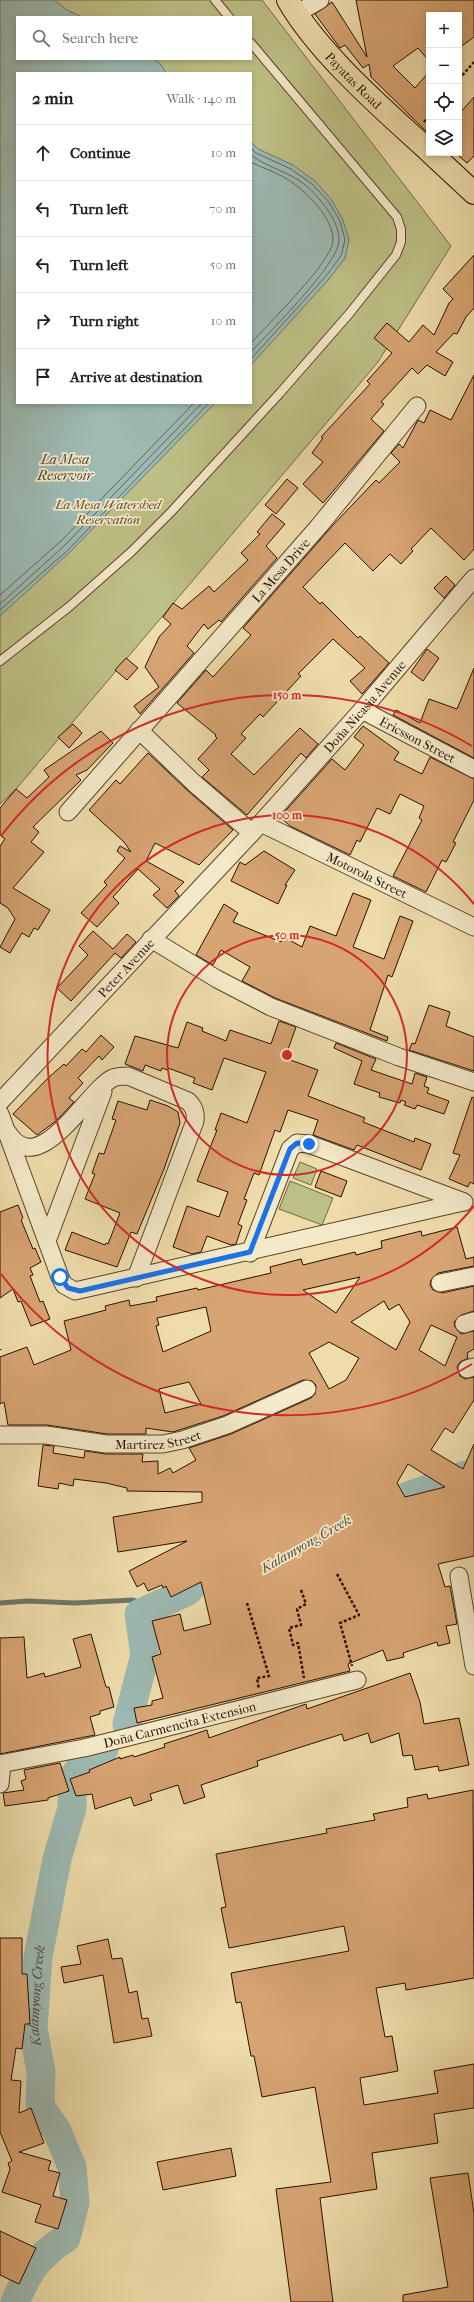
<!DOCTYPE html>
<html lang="en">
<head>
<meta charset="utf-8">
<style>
  :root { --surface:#fff; --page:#f2f2f2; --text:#202124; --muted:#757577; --line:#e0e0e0 }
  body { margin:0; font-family:"IM FELL French Canon",serif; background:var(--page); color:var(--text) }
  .controls { position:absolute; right:12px; top:12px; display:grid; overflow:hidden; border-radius:0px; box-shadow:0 2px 6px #0003 }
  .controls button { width:36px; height:36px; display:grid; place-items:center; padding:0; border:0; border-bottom:1px solid var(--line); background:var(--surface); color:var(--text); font:20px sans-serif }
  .stop { position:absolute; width:12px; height:12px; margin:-9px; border:3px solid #1a73e8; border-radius:50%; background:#fff }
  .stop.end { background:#1a73e8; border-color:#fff; box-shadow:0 1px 4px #0008 }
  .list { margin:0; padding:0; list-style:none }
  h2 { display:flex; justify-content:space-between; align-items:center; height:52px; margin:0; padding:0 16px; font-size:17px }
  h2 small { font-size:13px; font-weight:400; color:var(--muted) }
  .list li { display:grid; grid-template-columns:26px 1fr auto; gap:12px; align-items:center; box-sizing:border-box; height:56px; padding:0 16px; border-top:1px solid var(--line) }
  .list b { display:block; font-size:15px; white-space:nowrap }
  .list em { font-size:13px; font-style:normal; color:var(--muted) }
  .icon { flex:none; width:22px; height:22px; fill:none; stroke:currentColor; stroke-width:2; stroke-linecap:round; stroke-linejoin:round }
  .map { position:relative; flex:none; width:474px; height:2302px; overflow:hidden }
  .search { position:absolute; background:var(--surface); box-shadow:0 2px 6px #0003; left:16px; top:16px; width:236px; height:44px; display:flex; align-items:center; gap:10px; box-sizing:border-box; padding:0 14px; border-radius:0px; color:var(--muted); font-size:15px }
  .panel { position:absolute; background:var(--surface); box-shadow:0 2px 6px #0003; left:16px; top:72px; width:236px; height:332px; border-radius:0px }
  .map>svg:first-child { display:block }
  .green { fill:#bdc086; stroke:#746843; fill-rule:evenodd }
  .water { fill:#9dbab3; stroke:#6f766b }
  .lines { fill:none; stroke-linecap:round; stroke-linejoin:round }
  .shore { stroke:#64645a; stroke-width:1 }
  .stream { stroke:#6f766b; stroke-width:5 }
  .river { stroke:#9dbab3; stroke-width:29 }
  .building { fill:#d7a473; stroke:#2a0f00; fill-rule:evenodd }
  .service-casing { stroke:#5b422b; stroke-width:10 }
  .minor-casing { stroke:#5b422b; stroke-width:19 }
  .primary-casing { stroke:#2a0f00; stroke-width:24 }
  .path { stroke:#2a0f00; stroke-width:2.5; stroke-dasharray:3 2; stroke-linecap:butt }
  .service { stroke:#f4e9c8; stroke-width:8 }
  .minor { stroke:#f4e9c8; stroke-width:17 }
  .primary { stroke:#eeddab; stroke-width:22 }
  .route { stroke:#1a73e8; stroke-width:5 }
  .ring { fill:none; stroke:#d62828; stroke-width:2 }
  .labels { text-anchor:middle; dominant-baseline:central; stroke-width:3.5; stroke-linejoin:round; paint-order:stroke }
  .street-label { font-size:13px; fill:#2a0f00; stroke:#f4e9c8 }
  .park-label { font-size:13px; font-style:italic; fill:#5d4d2f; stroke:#f4e9c8 }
  .water-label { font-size:14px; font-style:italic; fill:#524b3f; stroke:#f4e9c8 }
  .centre { fill:#d62828; stroke:#f4e9c8; stroke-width:2 }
  .ring-label { font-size:12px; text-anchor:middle; font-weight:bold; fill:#d62828; stroke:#f4e9c8; stroke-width:3.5; stroke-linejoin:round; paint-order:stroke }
</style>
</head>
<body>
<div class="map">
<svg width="474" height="2302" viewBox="0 0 474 2302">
  <rect width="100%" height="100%" fill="#eeddab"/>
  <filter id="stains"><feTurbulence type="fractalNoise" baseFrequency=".005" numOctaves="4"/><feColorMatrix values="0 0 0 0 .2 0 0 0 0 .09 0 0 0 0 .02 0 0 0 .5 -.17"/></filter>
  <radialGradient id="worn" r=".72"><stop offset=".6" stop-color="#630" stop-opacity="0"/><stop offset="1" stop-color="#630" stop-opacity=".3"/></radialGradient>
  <g class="green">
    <path d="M0 0H262L451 246 378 362 16 789 0 804ZM17 17H251V59H17ZM17 73H251V403H17Z"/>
    <polygon points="300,1162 317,1169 311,1185 293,1178"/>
    <polygon points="290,1181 333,1198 322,1225 279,1209"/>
  </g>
  <g class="water">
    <polygon points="0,0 54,0 67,10 82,17 17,17 17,59 154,59 161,65 166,73 17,73 17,403 215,403 70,552 0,616"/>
    <polygon points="251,142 258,149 293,165 315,181 331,199 343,220 349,240 345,258 329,279 251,365"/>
  </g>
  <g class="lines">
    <g class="shore">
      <polyline points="251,148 256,153 291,169 312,184 328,201 340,221 345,240 341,256 326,276 251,359"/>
      <path d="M251 155C269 169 292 172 309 188 322 201 339 221 339 240 340 263 269 332 251 352"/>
      <path d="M251 162C262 168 276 172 287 179 305 190 334 218 333 241 332 262 267 325 251 343"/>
      <polyline points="0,595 60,542 194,403"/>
      <polyline points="0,604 64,546 202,403"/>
      <polyline points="0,610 68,550 209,403"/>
    </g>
    <polyline class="stream" points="0,1603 28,1601 75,1603 132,1600 155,1607"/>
    <g class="river">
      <polyline points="368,1511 465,1475 474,1475"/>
      <polyline points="127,1724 145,1655 139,1614 188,1591 192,1586 190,1580 222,1576"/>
      <path id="s1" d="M15 2302C29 2270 37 2257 66 2238L75 2202 72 2167 57 2131 40 2106 41 2072 33 2028 38 1957 57 1859 72 1808V1779L80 1768 104 1749"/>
    </g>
  </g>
  <g class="building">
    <polygon points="356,0 474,0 474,37 459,48 459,15 429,15 429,61 418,48 393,66 415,88 429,72 429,134 371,77 369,64 363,68 345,45 340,48 315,14 332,2 367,57"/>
    <polygon points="474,97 474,156 467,163 459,156 459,114"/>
    <polygon points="474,255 474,308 466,317 457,334 454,333 436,352 453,362 445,376 427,365 418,374 412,368 381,402 384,404 371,419 384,431 323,503 303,484 323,462 312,453 323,438 321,437 370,384 367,381 392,353 374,338 387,323 409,342 423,325 434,335 449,303 453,299 443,289"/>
    <polygon points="474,375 474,549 464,560 431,528 411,549 413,551 401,564 390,554 373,571 345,543 303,587 320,604 322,602 358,638 360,636 389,663 362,694 350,681 365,668 333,639 298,674 301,676 263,717 260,714 241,734 246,738 231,754 254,775 300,728 318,744 306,758 301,753 247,815 202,777 209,770 198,759 217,738 215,736 216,735 177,703 206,670 213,677 251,635 243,628 334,524 376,480 379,483 400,462 391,453 399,444 403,448 418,420 424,423 430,410 451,420"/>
    <polygon points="287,479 298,488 276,514 265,505"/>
    <polygon points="272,514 285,524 266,546 277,558 221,622 219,620 208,629 204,624 187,646 194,653 140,714 134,706 159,687 145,667 159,637 171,624 163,617 173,603 182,609 209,586 214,592 248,560 241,553 260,534 257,532"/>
    <polygon points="446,576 455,585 444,598 434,588"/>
    <polygon points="427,649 439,658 423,681 411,672"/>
    <polygon points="126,658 138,668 127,680 115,670"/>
    <polygon points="474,668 474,758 393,715 396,710 420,723 429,699 457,709"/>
    <polygon points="73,724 82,733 69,748 58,737"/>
    <polygon points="363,726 399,752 394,760 422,774 430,757 474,779 474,800 453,842 456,843 446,862 442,860 426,892 393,876 422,820 419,818 424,806 400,794 390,814 377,808 360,842 357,840 350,855 290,826 280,817 332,759 345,770 364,745 354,737"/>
    <polygon points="101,731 113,743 87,770 76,775 81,780 33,827 39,832 31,842 44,852 13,888 50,910 38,930 34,928 29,937 22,933 10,953 0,947 15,919 8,908 0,903 0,846 5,839 0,835 0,808 16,789 27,798 49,777 44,770"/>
    <polygon points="148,753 187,790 233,830 199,865 155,843 146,861 184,882 175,891 179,896 167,908 153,895 160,889 138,869 113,897 119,903 97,927 81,913 107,885 104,882 125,858 117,851 120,846 131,852 124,842 89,810 116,780 120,784"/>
    <polygon points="264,851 295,870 285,885 287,885 278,904 231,881 240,862 245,865"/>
    <polygon points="353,893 371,900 353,947 384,959 400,916 413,921 392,977 388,975 370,1030 388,1037 387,1041 275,998 242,981 250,967 221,950 213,965 196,955 224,904 238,913 233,922 281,942 284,937 302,947 310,926 336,936"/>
    <polygon points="93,931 113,949 127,934 136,942 121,958 115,953 71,1001 57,988 88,955 79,946"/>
    <polygon points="429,1005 450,1012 446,1026 474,1037 474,1071 409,1050 412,1043 415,1044"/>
    <polygon points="279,1021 296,1027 285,1058 318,1070 308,1096 365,1118 363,1122 386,1131 414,1142 415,1138 431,1144 421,1170 357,1145 354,1150 313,1135 318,1120 288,1110 280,1132 275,1130 259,1175 254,1173 244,1199 247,1200 238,1224 242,1226 236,1244 231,1245 207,1236 201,1252 192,1254 173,1247 187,1206 219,1217 228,1192 197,1181 217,1130 215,1130 221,1113 247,1123 266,1072 224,1058 212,1090 193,1083 195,1078 168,1068 167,1070 162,1068 161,1071 145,1065 143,1071 125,1064 135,1036 178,1048 187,1022 203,1028 202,1031 226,1041 230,1030 271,1044"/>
    <polygon points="101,1035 114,1047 102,1060 99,1056 78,1078 83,1083 69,1098 74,1102 56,1121 37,1135 13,1114 48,1078 64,1064 66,1066 82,1049 86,1052"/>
    <polygon points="336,1043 376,1059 371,1070 412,1084 415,1073 427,1077 424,1086 429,1088 427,1093 449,1101 444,1114 417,1105 415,1109 404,1105 406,1102 401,1100 400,1103 379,1097 380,1093 354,1084 362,1061 334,1048"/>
    <polygon points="472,1097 474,1098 474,1184 470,1182 468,1187 449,1179 460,1155 453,1153"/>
    <polygon points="150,1100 168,1106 178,1112 180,1123 164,1169 137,1234 131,1232 117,1267 65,1250 72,1232 105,1245 106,1243 108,1244 120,1213 85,1199 95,1174 92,1173 99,1153 104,1154 116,1120 112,1119 118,1101 147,1110"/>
    <polygon points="321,1171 347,1181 341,1197 315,1187"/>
    <polygon points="18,1205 23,1218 21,1220 33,1249 35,1248 41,1262 30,1268 33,1275 30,1276 40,1302 43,1301 50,1319 31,1326 21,1301 18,1302 13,1289 0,1298 0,1212"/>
    <path d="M457 1227 466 1259 474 1257V1266L438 1273 431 1280 430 1285 433 1290 442 1293 474 1286V1311L461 1315 454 1322 455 1327 461 1334 474 1331V1349L467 1353 468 1358 460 1362 457 1367 460 1376 465 1379 474 1377V1400L453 1433 445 1428 431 1450 463 1469 474 1444V1556L438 1564 445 1587 450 1586 457 1624 446 1626 450 1643 438 1646 437 1642 403 1653 404 1657 387 1661 383 1650 348 1664 350 1671 137 1723 134 1708 152 1705V1701L163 1698 152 1657 161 1654 152 1621 180 1614 184 1631 211 1624 201 1582 171 1597 166 1586 163 1588 162 1585 148 1591 144 1583 137 1587 129 1571 187 1541 118 1552 113 1517 202 1502V1492L127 1491V1488L106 1483 74 1479 73 1486 59 1483 58 1489 38 1486 43 1445 54 1446 53 1453 84 1458 85 1451 106 1454H143L142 1462 158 1461V1474L170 1468 173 1473 196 1460 189 1448 231 1434 311 1398 315 1394 316 1385 312 1381 303 1380 223 1416 179 1430 173 1432 146 1428V1434H107L47 1425H8L4 1402 0 1404V1357L27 1347 34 1365 71 1350 64 1321 106 1310 105 1306 129 1300 130 1306 157 1301 156 1297 197 1288 198 1290 271 1273 270 1267 301 1259 303 1265 355 1252 356 1255 382 1248 381 1241 421 1231 422 1236ZM360 1277 336 1313 303 1290ZM384 1301 389 1310 399 1304 410 1322 396 1350 351 1322ZM206 1307 211 1331 163 1352 156 1326 159 1325 157 1318ZM431 1325 457 1337 445 1366 419 1350ZM329 1342 359 1358 346 1380 329 1389 309 1353ZM189 1382 201 1404 165 1413 159 1389ZM408 1464 445 1487 405 1497 397 1483Z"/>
    <polygon points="91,1634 106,1687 109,1687 114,1707 100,1711 100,1714 90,1717 95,1735 0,1754 0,1638 24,1637 27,1678 44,1673 45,1677 81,1667 73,1639"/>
    <polygon points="410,1673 420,1702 424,1724 459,1718 469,1765 439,1771 438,1766 415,1770 412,1755 403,1756 399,1733 371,1743 368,1733 344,1741 342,1734 257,1761 258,1766 201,1785 205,1797 184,1804 178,1785 150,1794 152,1800 134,1806 131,1797 95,1809 92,1794 76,1796 70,1779 90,1772 89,1770 120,1757 120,1759 133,1755 134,1757 165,1747 164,1744 207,1730 209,1738 306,1704 307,1709"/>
    <polygon points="60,1763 69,1791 48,1798 48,1800 5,1806 3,1793 24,1790 21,1781 26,1779 24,1770"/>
    <polygon points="473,1790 474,1978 406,1990 405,1983 376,1988 385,2037 392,2036 398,2071 360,2078 364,2105 438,2093 434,2071 474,2064 474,2108 434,2114 438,2143 372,2153 377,2189 320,2198 333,2302 291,2302 276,2189 331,2182 315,2087 262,2097 254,2056 251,2056 241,2002 236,2003 231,1973 349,1951 344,1926 229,1948 221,1908 226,1907 216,1854 327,1833 326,1829 375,1820 373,1814 408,1807 407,1798 427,1794 428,1799"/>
    <polygon points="0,1938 22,1938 22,1974 27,1974 30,2024 25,2024 22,2049 16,2048 11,2080 21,2081 19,2113 31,2108 44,2143 19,2152 51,2161 48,2170 60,2173 53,2196 67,2200 58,2229 35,2222 41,2205 2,2192 10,2169 8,2163 12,2161 0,2132"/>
    <polygon points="108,1939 112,1959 122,1958 129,1993 137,1991 142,2019 148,2018 152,2036 114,2043 103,1975 64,1983 61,1967 81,1964 77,1946"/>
    <polygon points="231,2148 236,2176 163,2190 157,2162"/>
    <polygon points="468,2173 474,2213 474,2302 403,2302 403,2295 448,2287 430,2178"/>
    <polygon points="0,2231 36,2248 19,2284 0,2275"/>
  </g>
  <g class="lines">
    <g class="service-casing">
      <g id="service">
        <polyline points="215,0 229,17"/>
        <polyline points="0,661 70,606 131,552 172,511 280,393 349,314 396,255 401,242 401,229 397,217 251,43"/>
      </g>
    </g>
    <g class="minor-casing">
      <g id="minor">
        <polyline points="296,14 320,0"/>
        <path id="s2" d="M362 710 474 769"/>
        <polyline points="139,730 194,783 251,832"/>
        <path id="s3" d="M68 812 319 526 417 406"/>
        <path id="s4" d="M261 823 474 927"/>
        <polyline points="151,939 217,979 271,1007 399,1057 474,1082"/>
        <path id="s5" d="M0 1102 261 823 362 710 474 578"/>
        <polyline points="0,1114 60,1277 64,1285 75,1291 463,1202"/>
        <path d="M8 1133C40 1182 87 1090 113 1078 118 1076 123 1076 128 1076L188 1101C194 1107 196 1112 195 1121L136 1278"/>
        <polyline points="47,1241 103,1092"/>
        <polyline points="250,1253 290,1149 297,1143 309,1144 464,1202"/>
        <polyline points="440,1283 474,1276"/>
        <polyline points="464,1324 474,1321"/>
        <polyline points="467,1369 474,1367"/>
        <path id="s6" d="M0 1435H46L106 1444H163L182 1440 227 1425 307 1389"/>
        <polyline points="459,1576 474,1666"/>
        <path id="s7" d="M0 1764 84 1748 357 1680"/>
        <polyline points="0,1784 2,1764"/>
      </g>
    </g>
    <g class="primary-casing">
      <g id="primary">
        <path id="s8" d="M288 0C319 54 383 109 429 151"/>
        <polyline points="431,153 474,193"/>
      </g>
    </g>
    <g class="path">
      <polyline points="459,79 474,62"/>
      <polyline points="424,122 429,116"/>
      <polyline points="0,1349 0,1350"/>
      <polyline points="337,1574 359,1615 340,1623 352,1666"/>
      <polyline points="301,1590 306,1604 297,1609 301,1625 289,1628 293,1645 298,1643 304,1678"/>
      <polyline points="247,1603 269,1676 257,1678 259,1689"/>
    </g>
    <use href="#service" class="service"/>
    <use href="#minor" class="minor"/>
    <use href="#primary" class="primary"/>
  </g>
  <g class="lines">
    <polyline class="route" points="60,1277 68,1288 80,1291 250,1252 290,1149 297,1143 309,1144"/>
  </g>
  <g class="ring">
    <circle cx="287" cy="1055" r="120"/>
    <path d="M474 1206A240 240 0 1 1 474 904"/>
    <path d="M472 1364A360 360 0 0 1 1 1274M1 836A360 360 0 0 1 472 746"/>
  </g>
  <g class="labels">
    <g class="street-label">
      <text stroke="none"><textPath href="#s8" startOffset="104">Payatas Road</textPath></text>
      <text stroke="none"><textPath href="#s3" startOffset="322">La Mesa Drive</textPath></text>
      <text stroke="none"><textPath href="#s5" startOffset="538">Doña Nicasia Avenue</textPath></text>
      <text stroke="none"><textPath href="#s2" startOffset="63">Ericsson Street</textPath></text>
      <text stroke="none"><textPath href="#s4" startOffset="118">Motorola Street</textPath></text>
      <text stroke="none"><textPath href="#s5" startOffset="184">Peter Avenue</textPath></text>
      <text stroke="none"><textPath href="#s6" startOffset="159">Martirez Street</textPath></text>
      <text stroke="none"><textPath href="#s7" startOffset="184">Doña Carmencita Extension</textPath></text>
    </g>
    <g class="park-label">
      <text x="108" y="504">La Mesa Watershed<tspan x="108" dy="15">Reservation</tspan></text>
    </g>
    <g class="water-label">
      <text x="65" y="459">La Mesa<tspan x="65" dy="16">Reservoir</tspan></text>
      <text transform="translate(306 1544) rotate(-30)">Kalamyong Creek</text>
      <text stroke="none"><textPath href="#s1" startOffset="336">Kalamyong Creek</textPath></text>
    </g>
  </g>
  <circle cx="287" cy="1055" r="6" class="centre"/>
  <g class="ring-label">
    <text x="287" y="699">150 m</text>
    <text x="287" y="819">100 m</text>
    <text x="287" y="939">50 m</text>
  </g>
  <rect width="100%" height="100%" filter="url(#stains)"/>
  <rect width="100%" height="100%" fill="url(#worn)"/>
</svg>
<div class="controls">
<button>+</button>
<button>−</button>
<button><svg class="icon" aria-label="locate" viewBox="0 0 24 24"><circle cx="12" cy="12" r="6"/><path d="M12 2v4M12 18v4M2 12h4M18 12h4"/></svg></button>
<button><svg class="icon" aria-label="layers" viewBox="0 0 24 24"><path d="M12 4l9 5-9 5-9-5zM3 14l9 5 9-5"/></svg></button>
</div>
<div class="stop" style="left:60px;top:1277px"></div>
<div class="stop end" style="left:309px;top:1144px"></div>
<div class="search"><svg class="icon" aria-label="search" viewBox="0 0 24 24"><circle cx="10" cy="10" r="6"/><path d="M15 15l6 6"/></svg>Search here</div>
<section class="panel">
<h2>2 min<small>Walk · 140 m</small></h2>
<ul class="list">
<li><svg class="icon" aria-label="ahead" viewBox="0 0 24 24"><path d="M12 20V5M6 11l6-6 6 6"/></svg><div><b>Continue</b></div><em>10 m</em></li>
<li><svg class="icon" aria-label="left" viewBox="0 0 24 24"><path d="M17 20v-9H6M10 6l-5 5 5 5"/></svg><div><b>Turn left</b></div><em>70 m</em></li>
<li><svg class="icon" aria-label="left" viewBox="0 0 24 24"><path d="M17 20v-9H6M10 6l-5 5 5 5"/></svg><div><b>Turn left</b></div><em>50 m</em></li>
<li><svg class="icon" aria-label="right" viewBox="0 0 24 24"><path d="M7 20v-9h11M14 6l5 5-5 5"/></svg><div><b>Turn right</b></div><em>10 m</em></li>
<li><svg class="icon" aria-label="arrive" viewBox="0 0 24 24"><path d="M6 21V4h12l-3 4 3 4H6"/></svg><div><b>Arrive at destination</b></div></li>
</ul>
</section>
</div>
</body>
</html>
